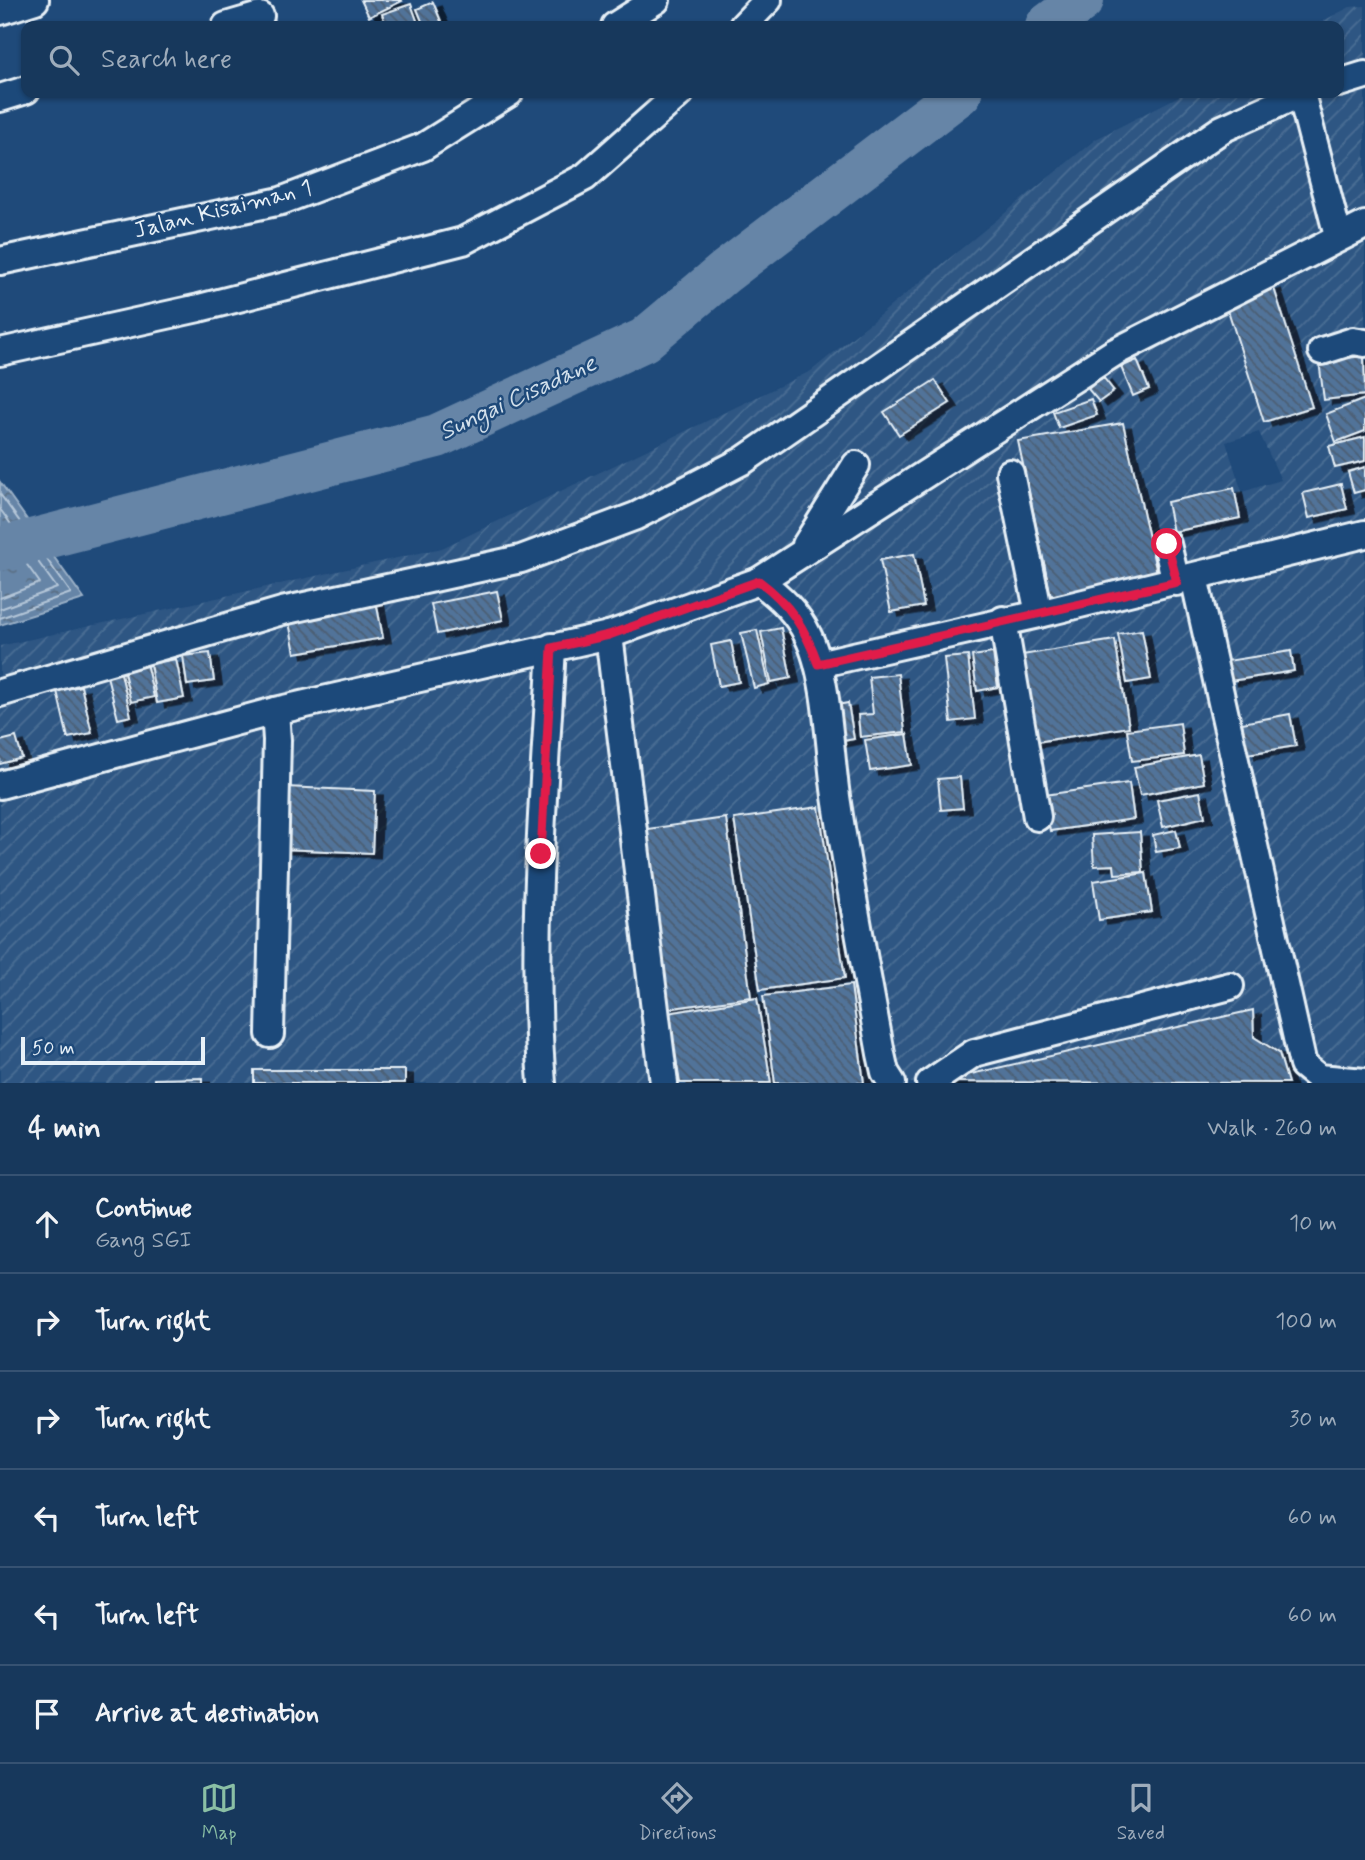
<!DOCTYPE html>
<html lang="en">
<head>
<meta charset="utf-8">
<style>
  :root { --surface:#17385c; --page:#244365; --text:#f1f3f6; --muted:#9eacbb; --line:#365272; --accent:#8abfa5 }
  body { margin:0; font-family:Mynerve,sans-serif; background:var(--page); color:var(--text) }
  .scale { position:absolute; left:21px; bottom:18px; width:184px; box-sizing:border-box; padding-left:7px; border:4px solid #e8f1f8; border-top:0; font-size:19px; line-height:24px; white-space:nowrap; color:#e8f1f8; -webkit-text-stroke:5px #1f4a7a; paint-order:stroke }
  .stop { position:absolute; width:21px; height:21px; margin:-16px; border:5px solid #e11d48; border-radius:50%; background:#fff }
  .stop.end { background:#e11d48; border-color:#fff; box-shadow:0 2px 7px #0008 }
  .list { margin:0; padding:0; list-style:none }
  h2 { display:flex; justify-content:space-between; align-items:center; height:91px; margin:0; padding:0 28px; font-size:30px }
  h2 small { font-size:23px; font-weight:400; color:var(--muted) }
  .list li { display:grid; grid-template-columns:46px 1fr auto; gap:21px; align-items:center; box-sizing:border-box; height:98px; padding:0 28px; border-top:2px solid var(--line) }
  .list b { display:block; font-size:26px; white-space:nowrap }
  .list p { margin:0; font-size:23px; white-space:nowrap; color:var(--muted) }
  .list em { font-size:23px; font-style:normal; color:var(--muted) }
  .icon { flex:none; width:38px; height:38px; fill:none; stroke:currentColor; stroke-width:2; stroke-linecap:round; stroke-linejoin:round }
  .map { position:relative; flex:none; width:1365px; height:1083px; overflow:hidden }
  .search { position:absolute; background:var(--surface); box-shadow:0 2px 5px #0004; left:21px; right:21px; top:21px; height:77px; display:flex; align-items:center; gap:18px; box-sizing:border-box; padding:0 24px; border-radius:14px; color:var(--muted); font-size:26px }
  .sheet { height:679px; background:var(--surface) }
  nav { display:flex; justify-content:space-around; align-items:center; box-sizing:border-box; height:98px; border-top:2px solid var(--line); background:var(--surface); font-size:19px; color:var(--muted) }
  nav a { display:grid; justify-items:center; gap:4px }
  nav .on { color:var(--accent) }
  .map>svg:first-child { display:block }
  .industrial { fill:url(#industrial-furrows); fill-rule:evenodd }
  .water { fill:url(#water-ripples); stroke:#9ab0c7; stroke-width:2 }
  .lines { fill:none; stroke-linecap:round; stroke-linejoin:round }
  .shore { stroke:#b4c6d8; stroke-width:2 }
  .river { stroke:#6685a7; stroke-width:44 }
  .building { fill:url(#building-back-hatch); stroke:#e8f1f8; stroke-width:2; filter:url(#shadow) }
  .minor-casing { stroke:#e8f1f8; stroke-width:32 }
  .minor { stroke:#1f4a7a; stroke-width:26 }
  .route { stroke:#e11d48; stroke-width:9 }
  .labels { text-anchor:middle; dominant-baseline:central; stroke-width:5; stroke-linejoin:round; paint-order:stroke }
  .street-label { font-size:23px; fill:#e8f1f8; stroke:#1f4a7a }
  .water-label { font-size:24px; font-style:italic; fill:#d4e1ec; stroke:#1f4a7a }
</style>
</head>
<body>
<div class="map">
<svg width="1365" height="1083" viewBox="0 0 1365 1083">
  <defs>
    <pattern id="industrial-furrows" width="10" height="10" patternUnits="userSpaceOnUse" patternTransform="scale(1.75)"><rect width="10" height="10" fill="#2e5683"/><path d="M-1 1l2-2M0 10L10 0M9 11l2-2" fill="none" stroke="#4c6f95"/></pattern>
    <pattern id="water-ripples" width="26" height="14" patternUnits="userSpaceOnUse" patternTransform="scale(1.75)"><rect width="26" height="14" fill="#6685a7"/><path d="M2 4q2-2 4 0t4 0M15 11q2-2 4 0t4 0" fill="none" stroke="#596d82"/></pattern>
    <pattern id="building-back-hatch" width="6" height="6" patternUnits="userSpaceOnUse" patternTransform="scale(1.75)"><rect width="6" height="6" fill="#517399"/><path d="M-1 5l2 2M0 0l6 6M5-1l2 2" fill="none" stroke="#4c5e72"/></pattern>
    <filter id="shadow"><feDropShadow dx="8" dy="4.5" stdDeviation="0" flood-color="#0009"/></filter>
  </defs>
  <rect width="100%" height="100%" fill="#1f4a7a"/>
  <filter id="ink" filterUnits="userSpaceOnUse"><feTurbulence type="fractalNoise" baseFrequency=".0143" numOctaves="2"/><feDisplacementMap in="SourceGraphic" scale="14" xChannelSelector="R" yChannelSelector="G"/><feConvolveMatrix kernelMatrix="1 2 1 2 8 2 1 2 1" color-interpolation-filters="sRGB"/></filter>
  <g filter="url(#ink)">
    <path class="industrial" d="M1365 6V1083H0V646L442 548 811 371 1096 139 1185 93H1339V26H1313L1350 7ZM1259 432 1281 480 1242 492 1226 442Z"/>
    <polygon class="water" points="0,482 84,599 0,625"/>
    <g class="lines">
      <g class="shore">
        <polyline points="0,494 71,593 0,618"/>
        <polyline points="0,509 57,588 0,609"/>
        <polyline points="0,527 40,583 0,598"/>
      </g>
      <g class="river">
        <polyline points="1047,26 1082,0"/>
        <polyline points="0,549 437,436 644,340 725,272 960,93"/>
      </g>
    </g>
    <g class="building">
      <polygon points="361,0 401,0 402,1 369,17"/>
      <polygon points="433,2 443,26 424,26 417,9"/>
      <polygon points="411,4 419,26 386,26 382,14"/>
      <polygon points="1273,285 1312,407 1264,422 1225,301"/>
      <polygon points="1364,356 1365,395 1324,400 1319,361"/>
      <polygon points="1137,360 1149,389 1133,396 1121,367"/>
      <polygon points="1103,377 1114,391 1099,402 1088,389"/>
      <polygon points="935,380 950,403 899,435 884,412"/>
      <polygon points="1091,399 1097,415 1059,428 1053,412"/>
      <polygon points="1365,399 1365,431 1336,442 1326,414"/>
      <polygon points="1123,423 1157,573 1051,596 1018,441"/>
      <polygon points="1365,437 1365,461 1335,468 1329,446"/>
      <polygon points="1365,467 1365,490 1354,493 1348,472"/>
      <polygon points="1341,484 1347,509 1309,518 1303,493"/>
      <polygon points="1234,488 1240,518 1173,532 1167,502"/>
      <polygon points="914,554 924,606 891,612 880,560"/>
      <polygon points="497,591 503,620 437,634 431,604"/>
      <polygon points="376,601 383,638 295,653 288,617"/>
      <polygon points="781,628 791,678 771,682 761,632"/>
      <polygon points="757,630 769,684 754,688 741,633"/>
      <polygon points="1142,630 1151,679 1127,683 1118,634"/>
      <polygon points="1115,640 1129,727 1030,743 1016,656"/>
      <polygon points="731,641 739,682 719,686 711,645"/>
      <polygon points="1291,651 1294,671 1230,681 1227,661"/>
      <polygon points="210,653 214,681 187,685 183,656"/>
      <polygon points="993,653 998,687 977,691 972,656"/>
      <polygon points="968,656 975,719 951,722 944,658"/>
      <polygon points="176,659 184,698 157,703 150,664"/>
      <polygon points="146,663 154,697 131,702 123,668"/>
      <polygon points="120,669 131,716 118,719 106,672"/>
      <polygon points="898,674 905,732 860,737 858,715 873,714 869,677"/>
      <polygon points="81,686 92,733 68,738 57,691"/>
      <polygon points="848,703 854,739 838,742 832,706"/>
      <polygon points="1290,714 1296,746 1247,754 1242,723"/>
      <polygon points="1180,723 1184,755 1132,761 1127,730"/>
      <polygon points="907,734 912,765 870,771 865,740"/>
      <polygon points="16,737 22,758 0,764 0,741"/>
      <polygon points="1199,755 1204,783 1140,795 1134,767"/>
      <polygon points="960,777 963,808 941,810 938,779"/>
      <polygon points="1129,783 1134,819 1050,831 1044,795"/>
      <polygon points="285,787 375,791 372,853 282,849"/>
      <polygon points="1200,792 1205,817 1163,827 1157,800"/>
      <polygon points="819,807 845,978 760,990 734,819"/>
      <polygon points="726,818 751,997 666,1009 640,830"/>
      <polygon points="1176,830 1180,848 1156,852 1153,835"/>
      <polygon points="1140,832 1143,872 1115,874 1114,865 1094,866 1092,835"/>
      <polygon points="1146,873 1152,912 1099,920 1093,881"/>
      <polygon points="851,985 864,1083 775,1083 763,996"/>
      <polygon points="757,998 771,1083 680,1083 668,1013"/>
      <polygon points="1253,1010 1254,1037 1279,1053 1288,1083 936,1082"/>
      <rect x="254" y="1070" width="151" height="13"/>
      <polygon points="202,1078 202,1083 154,1083 154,1079"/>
    </g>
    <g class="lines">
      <g class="minor-casing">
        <g id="minor">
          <polyline points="0,11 35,0"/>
          <polyline points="226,26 260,16"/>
          <polyline points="615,26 656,0"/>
          <polyline points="743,26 768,0"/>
          <polyline points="1339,83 1365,75"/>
          <polyline points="1301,93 1338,236"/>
          <polyline points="0,98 26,90"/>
          <polyline points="0,261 281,201 423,147 509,93"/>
          <polyline points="1322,351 1353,341 1365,343"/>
          <polyline points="0,352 199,308 463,241 585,177 680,93"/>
          <polyline points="1010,473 1039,614"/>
          <polyline points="1167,544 1176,582"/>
          <polyline points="806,545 856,465"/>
          <polyline points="1194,577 1303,1065 1319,1078 1365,1082"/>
          <path d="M759 581C779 596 797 612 808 636 829 678 829 754 837 803 850 887 866 970 881 1054L885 1072 892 1083"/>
          <polyline points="1003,620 1037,817"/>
          <polyline points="609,635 664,1083"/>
          <polyline points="818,664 1039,614 1365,534"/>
          <polyline points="0,693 282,611 521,559 636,516 744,460 1222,129 1302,93"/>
          <polyline points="0,785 275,711 609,635 759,581 1115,352 1365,225"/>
          <polyline points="270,1034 277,740 275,711"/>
          <path d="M542 1083C530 939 544 792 552 647"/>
          <polyline points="930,1083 974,1053 1230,986"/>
        </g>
      </g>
      <use href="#minor" class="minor"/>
    </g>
  </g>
  <g class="lines" filter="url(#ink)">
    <path class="route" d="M541 854 552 648 609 635 759 581C790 604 805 628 818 664L1177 582 1167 544"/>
  </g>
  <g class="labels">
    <g class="street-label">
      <text transform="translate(223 210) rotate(-14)">Jalan Kisaiman 1</text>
    </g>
    <g class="water-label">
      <text transform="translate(518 398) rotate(-25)">Sungai Cisadane</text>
    </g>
  </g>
</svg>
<div class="scale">50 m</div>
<div class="stop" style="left:1167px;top:544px"></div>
<div class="stop end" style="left:541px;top:854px"></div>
<div class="search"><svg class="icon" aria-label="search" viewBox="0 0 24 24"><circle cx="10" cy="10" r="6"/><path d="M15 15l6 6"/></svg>Search here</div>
</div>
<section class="sheet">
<h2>4 min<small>Walk · 260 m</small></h2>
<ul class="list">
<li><svg class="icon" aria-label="ahead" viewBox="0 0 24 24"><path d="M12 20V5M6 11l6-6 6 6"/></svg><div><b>Continue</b><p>Gang SGI</p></div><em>10 m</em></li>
<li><svg class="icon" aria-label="right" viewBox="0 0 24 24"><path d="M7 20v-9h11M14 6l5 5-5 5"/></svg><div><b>Turn right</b></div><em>100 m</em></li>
<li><svg class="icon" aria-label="right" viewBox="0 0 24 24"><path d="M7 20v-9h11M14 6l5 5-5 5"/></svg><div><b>Turn right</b></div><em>30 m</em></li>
<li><svg class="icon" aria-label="left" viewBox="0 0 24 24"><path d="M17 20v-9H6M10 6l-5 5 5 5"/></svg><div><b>Turn left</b></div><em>60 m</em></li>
<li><svg class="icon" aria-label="left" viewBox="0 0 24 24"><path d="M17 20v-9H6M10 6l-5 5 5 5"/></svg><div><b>Turn left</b></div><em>60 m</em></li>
<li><svg class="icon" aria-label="arrive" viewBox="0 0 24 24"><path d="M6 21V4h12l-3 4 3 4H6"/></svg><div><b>Arrive at destination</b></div></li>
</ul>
</section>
<nav>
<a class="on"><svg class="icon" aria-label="map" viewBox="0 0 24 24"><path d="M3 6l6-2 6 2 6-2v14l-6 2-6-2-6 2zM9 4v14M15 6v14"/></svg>Map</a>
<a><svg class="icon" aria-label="directions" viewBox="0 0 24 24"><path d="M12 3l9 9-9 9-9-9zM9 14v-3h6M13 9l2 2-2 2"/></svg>Directions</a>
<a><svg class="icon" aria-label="saved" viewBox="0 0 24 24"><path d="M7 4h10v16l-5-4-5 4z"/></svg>Saved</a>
</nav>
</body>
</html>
